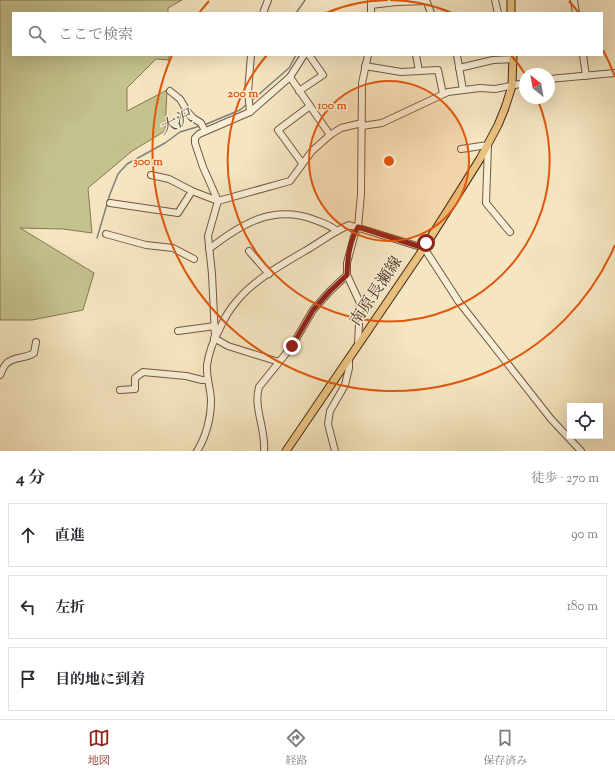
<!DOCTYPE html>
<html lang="ja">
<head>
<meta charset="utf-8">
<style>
  :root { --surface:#fff; --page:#f2f2f3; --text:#2b2b33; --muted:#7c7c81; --line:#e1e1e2; --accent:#8f2418 }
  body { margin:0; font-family:"Sorts Mill Goudy","Noto Serif JP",serif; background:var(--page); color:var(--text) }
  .controls { position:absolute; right:12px; bottom:12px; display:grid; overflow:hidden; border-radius:0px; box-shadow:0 4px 16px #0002 }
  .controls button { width:36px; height:36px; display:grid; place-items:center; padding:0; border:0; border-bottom:1px solid var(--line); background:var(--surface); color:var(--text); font:20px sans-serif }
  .compass { position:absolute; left:519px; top:68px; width:36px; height:36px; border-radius:50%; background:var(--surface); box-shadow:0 4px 16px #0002; rotate:329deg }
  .stop { position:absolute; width:12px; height:12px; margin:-9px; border:3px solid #8f2418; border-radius:50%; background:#fff }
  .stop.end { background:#8f2418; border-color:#fff; box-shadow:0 1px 4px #0008 }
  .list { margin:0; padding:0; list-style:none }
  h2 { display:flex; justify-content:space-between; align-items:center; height:52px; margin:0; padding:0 16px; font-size:17px }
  h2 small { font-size:13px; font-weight:400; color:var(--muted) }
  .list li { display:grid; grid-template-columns:26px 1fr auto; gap:12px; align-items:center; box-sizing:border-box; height:64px; margin:0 8px 8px; padding:0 8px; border:1px solid var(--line); border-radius:0px }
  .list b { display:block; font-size:15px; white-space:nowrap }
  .list em { font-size:13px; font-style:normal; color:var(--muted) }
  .icon { flex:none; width:22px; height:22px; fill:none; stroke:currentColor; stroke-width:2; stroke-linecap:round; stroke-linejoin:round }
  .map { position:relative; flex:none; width:615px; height:451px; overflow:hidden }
  .search { position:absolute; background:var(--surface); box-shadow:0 4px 16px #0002; left:12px; right:12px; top:12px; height:44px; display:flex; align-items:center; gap:10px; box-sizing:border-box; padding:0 14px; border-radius:0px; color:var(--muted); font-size:15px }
  .sheet { height:268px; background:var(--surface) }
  nav { display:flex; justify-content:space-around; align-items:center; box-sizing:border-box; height:56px; border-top:1px solid var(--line); background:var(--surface); font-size:11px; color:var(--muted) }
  nav a { display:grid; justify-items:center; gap:2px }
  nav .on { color:var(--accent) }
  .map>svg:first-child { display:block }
  .green { fill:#c4c28d; stroke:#867652 }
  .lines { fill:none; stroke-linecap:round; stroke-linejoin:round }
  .stream { stroke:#7e817b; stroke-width:1.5 }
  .minor-casing { stroke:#735840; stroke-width:8 }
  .major-casing { stroke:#482916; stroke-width:9 }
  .minor { stroke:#f8eed6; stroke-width:6 }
  .major { stroke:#eac280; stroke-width:7 }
  .route { stroke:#8f2418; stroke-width:5 }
  .ring { fill:none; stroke:#e0570c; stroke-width:2 }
  .labels { text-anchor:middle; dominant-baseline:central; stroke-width:3; stroke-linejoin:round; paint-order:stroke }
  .street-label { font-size:16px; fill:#482916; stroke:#f8eed6 }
  .water-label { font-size:17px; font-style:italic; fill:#5e4e40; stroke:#f8eed6 }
  .centre { fill:#e0570c; stroke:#f8eed6; stroke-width:2 }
  .ring-label { font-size:12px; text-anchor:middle; font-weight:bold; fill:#e0570c; stroke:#f8eed6; stroke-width:3; stroke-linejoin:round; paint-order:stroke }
</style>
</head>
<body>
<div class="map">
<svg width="615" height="451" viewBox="0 0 615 451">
  <rect width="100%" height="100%" fill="#f5e5c0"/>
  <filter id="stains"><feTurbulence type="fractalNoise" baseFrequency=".005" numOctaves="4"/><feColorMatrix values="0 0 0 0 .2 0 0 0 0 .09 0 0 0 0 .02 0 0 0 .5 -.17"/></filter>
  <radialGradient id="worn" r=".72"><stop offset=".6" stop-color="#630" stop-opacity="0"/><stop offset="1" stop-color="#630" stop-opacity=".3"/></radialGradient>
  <polygon class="green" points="0,0 182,0 168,8 168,13 13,13 13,55 169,55 169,60 156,59 127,88 127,111 167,90 165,131 132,151 88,188 92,233 63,229 20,228 94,273 83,310 32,320 0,320"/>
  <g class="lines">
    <g class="stream">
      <polyline points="296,13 305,0"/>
      <polyline points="251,101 289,68 296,55"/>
      <polyline points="204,125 240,110 247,104"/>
      <polyline points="97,238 110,194 118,174 127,164 165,143 180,132 200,126"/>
    </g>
    <g class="minor-casing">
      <g id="minor">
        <polyline points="371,0 371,13"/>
        <polyline points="426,0 431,13"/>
        <polyline points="495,0 498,13"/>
        <polyline points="574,0 576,13"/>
        <polyline points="371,5 396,2 426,1"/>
        <polyline points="263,13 268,0"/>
        <polyline points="416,55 419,71"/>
        <polyline points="457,55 463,90"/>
        <polyline points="583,55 586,76"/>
        <polyline points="365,66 401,72 438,70 443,94"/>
        <polyline points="459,68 493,60 513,59"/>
        <polyline points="290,77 330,135"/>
        <polyline points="549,79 615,73"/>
        <polyline points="170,91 180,99 187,111 193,118 201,123 205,131"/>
        <polyline points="299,91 323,75 309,55"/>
        <polyline points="250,112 248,92 251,55"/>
        <polyline points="362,126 382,123 448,92 480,88 495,89 525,83"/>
        <polyline points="461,149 488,145 486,203 510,232"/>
        <polyline points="302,163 278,130 310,106"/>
        <polyline points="151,175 169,179 192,191 218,201 290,181 312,151 330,135 341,128 362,123"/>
        <polyline points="110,203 178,213 192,191"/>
        <polyline points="106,234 146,245 173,248 194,259"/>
        <path d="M209 249C241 224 273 204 315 220 323 223 330 225 337 231"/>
        <polyline points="249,251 269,274"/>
        <polyline points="178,331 215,326"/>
        <polyline points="215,336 212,274 208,236 218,201 203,167 195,143 195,138 199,134 250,112 290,77 304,55"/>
        <polyline points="214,338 228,346 279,362"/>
        <polyline points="358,344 360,303 347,275 347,263 355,233 358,227 361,194 362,83 368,55"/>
        <path d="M0 375C2 372 3 367 6 364 13 356 26 359 34 353L36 342"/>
        <polyline points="120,390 135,389 135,378 143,372 186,376 202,380 208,380"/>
        <path d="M197 451C206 437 211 418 211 401 211 389 206 378 207 365 209 352 214 339 220 328 224 319 229 310 236 302 253 280 286 262 310 248 323 240 335 231 349 225L424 248 459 302 551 419 581 451"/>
        <path d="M264 451C266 429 253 408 259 387L292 346 313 310 330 291 347 275"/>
        <polyline points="335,451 328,424 330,411 345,385 349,368 349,359"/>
      </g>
    </g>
    <g class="major-casing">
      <g id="major">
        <polyline points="511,0 511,13"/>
        <polyline points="286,451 424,248 480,159 498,125 505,108 512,86 513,55"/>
      </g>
    </g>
    <use href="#minor" class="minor"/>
    <use href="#major" class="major"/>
  </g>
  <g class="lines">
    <path class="route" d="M292 346 313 310 330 291 347 275C347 260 350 240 358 227L424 248 426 243"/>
  </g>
  <circle cx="389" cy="161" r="80" fill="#e0570c" fill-opacity=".12"/>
  <g class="ring">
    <circle cx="389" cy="161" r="80"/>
    <path d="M326 13A161 161 0 0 1 388 0M390 0A161 161 0 0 1 452 13M511 55A161 161 0 0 1 525 74M537 98A161 161 0 1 1 267 55"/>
    <path d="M615 245A241 241 0 1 1 172 55M199 13A241 241 0 0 1 209 1M569 1A241 241 0 0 1 579 13M603 50A241 241 0 0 1 615 77"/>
  </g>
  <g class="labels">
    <g class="street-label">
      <text transform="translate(377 292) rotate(-56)">南原長瀬線</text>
    </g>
    <g class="water-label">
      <text transform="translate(176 124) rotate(-26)">大沢</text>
    </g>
  </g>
  <circle cx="389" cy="161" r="6" class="centre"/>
  <g class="ring-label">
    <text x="243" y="97">200 m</text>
    <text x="332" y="109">100 m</text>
    <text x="148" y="165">300 m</text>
  </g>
  <rect width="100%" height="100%" filter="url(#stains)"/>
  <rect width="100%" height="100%" fill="url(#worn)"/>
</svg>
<div class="controls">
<button><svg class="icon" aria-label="locate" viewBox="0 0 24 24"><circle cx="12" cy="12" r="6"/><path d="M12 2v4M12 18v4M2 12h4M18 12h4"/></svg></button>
</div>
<svg class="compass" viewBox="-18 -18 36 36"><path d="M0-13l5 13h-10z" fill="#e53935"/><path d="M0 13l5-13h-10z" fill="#7c7c81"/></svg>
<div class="stop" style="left:426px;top:243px"></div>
<div class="stop end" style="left:292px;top:346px"></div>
<div class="search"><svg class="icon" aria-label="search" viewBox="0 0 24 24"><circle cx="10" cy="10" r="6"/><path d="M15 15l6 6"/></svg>ここで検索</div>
</div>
<section class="sheet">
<h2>4 分<small>徒歩 · 270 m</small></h2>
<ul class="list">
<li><svg class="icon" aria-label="ahead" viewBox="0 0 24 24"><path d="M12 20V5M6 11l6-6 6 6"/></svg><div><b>直進</b></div><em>90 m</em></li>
<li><svg class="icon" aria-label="left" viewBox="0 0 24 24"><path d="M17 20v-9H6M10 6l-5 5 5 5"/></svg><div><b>左折</b></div><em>180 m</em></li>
<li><svg class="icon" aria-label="arrive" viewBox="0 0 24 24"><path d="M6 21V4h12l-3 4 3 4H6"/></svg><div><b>目的地に到着</b></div></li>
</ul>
</section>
<nav>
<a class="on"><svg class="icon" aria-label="map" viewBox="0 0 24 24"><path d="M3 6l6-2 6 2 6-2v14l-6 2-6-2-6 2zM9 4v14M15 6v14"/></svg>地図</a>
<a><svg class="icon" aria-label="directions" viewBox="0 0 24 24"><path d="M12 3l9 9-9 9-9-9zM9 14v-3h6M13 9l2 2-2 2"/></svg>経路</a>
<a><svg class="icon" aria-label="saved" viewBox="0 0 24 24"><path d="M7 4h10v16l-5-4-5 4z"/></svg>保存済み</a>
</nav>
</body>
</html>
